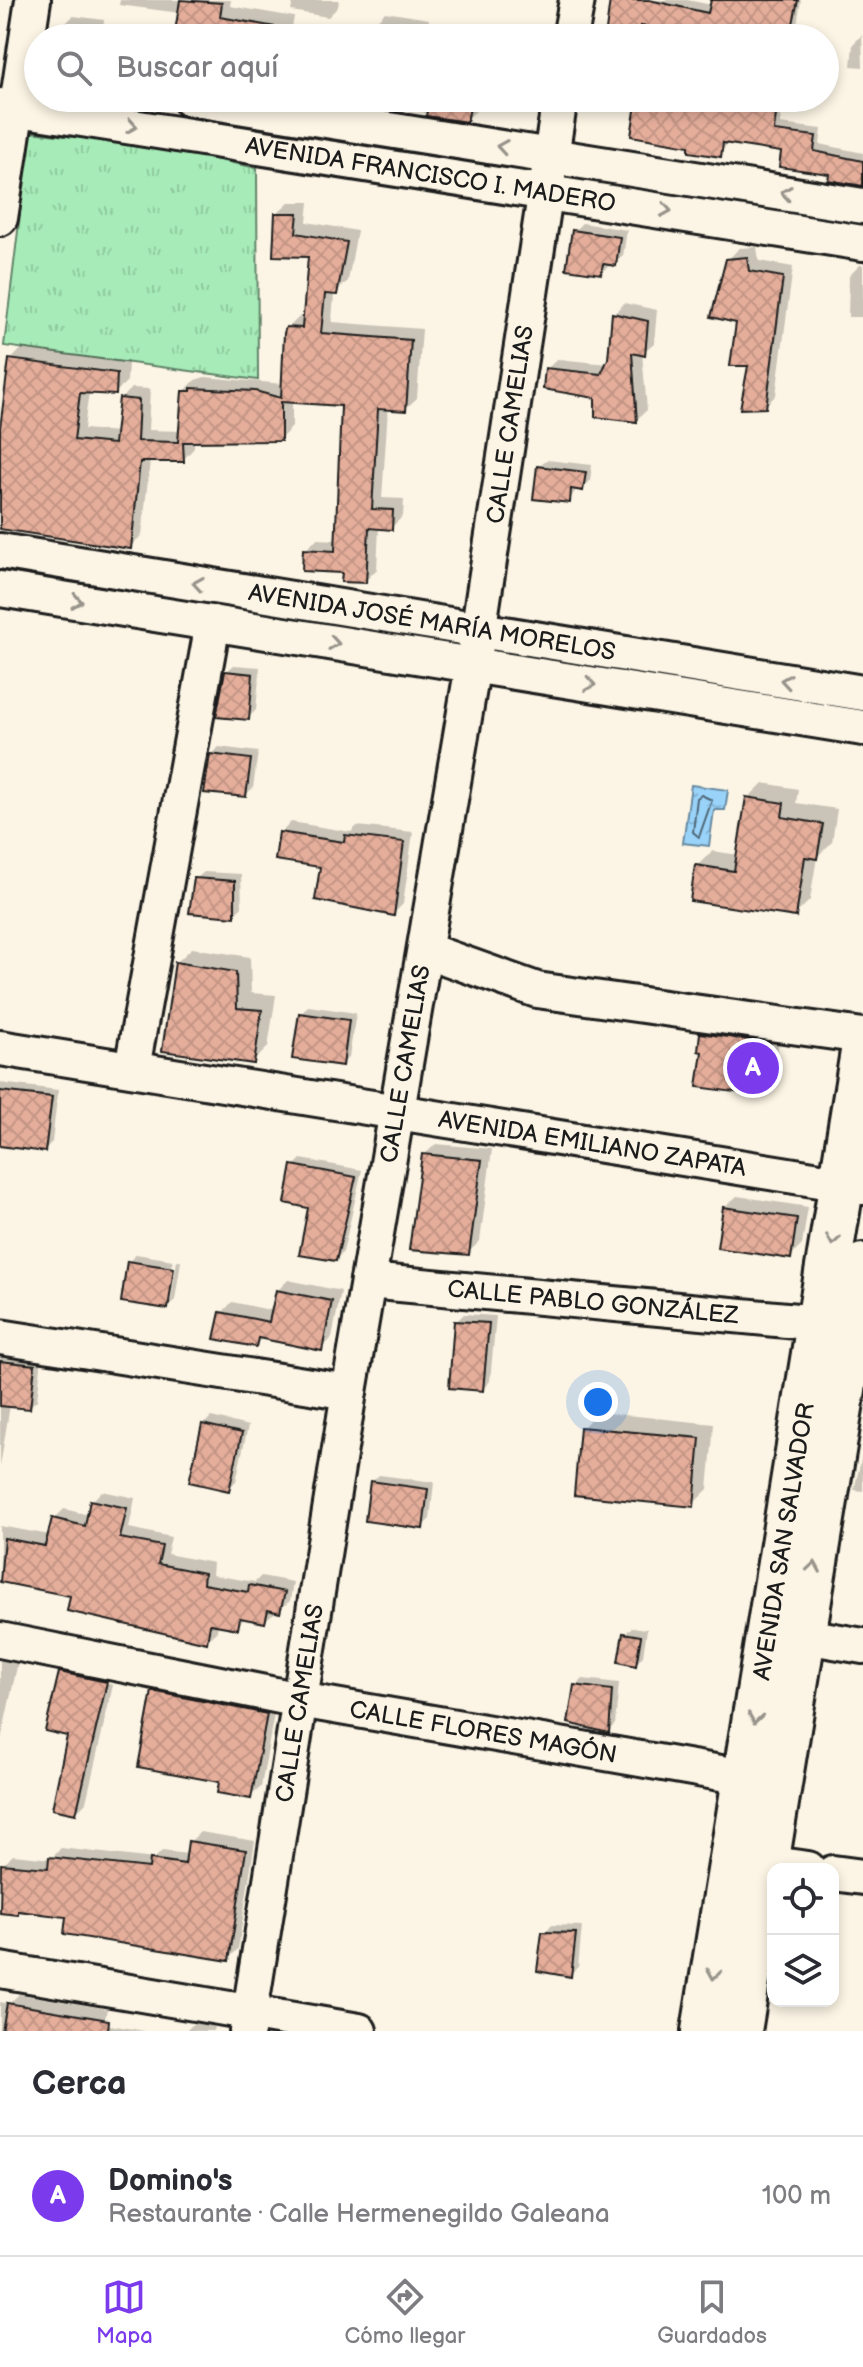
<!DOCTYPE html>
<html lang="es">
<head>
<meta charset="utf-8">
<style>
  :root { --surface:#fff; --page:#f2f2f3; --text:#2b2b33; --muted:#7c7c81; --line:#e1e1e2; --accent:#7c3aed }
  body { margin:0; font-family:"Balsamiq Sans",sans-serif; background:var(--page); color:var(--text) }
  .controls { position:absolute; right:24px; bottom:24px; display:grid; overflow:hidden; border-radius:16px; box-shadow:0 4px 12px #0003 }
  .controls button { width:72px; height:72px; display:grid; place-items:center; padding:0; border:0; border-bottom:2px solid var(--line); background:var(--surface); color:var(--text); font:40px sans-serif }
  .you { position:absolute; left:598px; top:1402px; width:28px; height:28px; margin:-20px; border:6px solid #fff; border-radius:50%; background:#1a73e8; box-shadow:0 0 0 12px #1a73e833 }
  .badge { display:grid; place-items:center; width:52px; height:52px; border-radius:50%; background:var(--accent); color:#fff; font-size:26px; font-weight:700 }
  .pin { position:absolute; translate:-50% -50%; border:4px solid #fff; box-shadow:0 2px 8px #0006 }
  .list { margin:0; padding:0; list-style:none }
  h2 { display:flex; justify-content:space-between; align-items:center; height:104px; margin:0; padding:0 32px; font-size:34px }
  h2 small { font-size:26px; font-weight:400; color:var(--muted) }
  .list li { display:grid; grid-template-columns:52px 1fr auto; gap:24px; align-items:center; box-sizing:border-box; height:120px; padding:0 32px; border-top:2px solid var(--line) }
  .list b { display:block; font-size:30px; white-space:nowrap }
  .list p { margin:0; font-size:26px; white-space:nowrap; color:var(--muted) }
  .list em { font-size:26px; font-style:normal; color:var(--muted) }
  .icon { flex:none; width:44px; height:44px; fill:none; stroke:currentColor; stroke-width:2; stroke-linecap:round; stroke-linejoin:round }
  .map { position:relative; flex:none; width:863px; height:2031px; overflow:hidden }
  .search { position:absolute; background:var(--surface); box-shadow:0 4px 12px #0003; left:24px; right:24px; top:24px; height:88px; display:flex; align-items:center; gap:20px; box-sizing:border-box; padding:0 28px; border-radius:44px; color:var(--muted); font-size:30px }
  .sheet { height:224px; background:var(--surface) }
  nav { display:flex; justify-content:space-around; align-items:center; box-sizing:border-box; height:112px; border-top:2px solid var(--line); background:var(--surface); font-size:22px; color:var(--muted) }
  nav a { display:grid; justify-items:center; gap:4px }
  nav .on { color:var(--accent) }
  .map>svg:first-child { display:block }
  .grass { fill:url(#grass-tufts); stroke:#62846a; stroke-width:2 }
  .water { fill:url(#water-ripples); stroke:#678aa1; stroke-width:2 }
  .shadow { fill:#0003 }
  .lines { fill:none; stroke-linecap:round; stroke-linejoin:round }
  .shore { stroke:#4e6574; stroke-width:2 }
  .building { fill:url(#building-cross-hatch); stroke:#1c1c1c; stroke-width:2 }
  .minor-casing { stroke:#1c1c1c; stroke-width:40 }
  .major-casing { stroke:#1c1c1c; stroke-width:50 }
  .minor { stroke:#fcf5e5; stroke-width:34 }
  .major { stroke:#fcf5e5; stroke-width:44 }
  .oneway { stroke:#97938b }
  .labels { text-anchor:middle; dominant-baseline:central; stroke-width:7; stroke-linejoin:round; paint-order:stroke }
  .street-label { font-size:24px; fill:#1c1c1c; stroke:#fcf5e5 }
</style>
</head>
<body>
<div class="map">
<svg width="863" height="2031" viewBox="0 0 863 2031">
  <defs>
    <pattern id="grass-tufts" width="24" height="20" patternUnits="userSpaceOnUse" patternTransform="scale(2)"><rect width="24" height="20" fill="#a7ecb8"/><path d="M3 7l-1-3M5 7V3M7 7l1-3M15 17l-1-3M17 17v-4M19 17l1-3" fill="none" stroke="#8fca9e"/></pattern>
    <pattern id="water-ripples" width="26" height="14" patternUnits="userSpaceOnUse" patternTransform="scale(2)"><rect width="26" height="14" fill="#99d3f9"/><path d="M2 4q2-2 4 0t4 0M15 11q2-2 4 0t4 0" fill="none" stroke="#83b5d5"/></pattern>
    <pattern id="building-cross-hatch" width="8" height="8" patternUnits="userSpaceOnUse" patternTransform="scale(2)"><rect width="8" height="8" fill="#e5ae9b"/><path d="M0 0l8 8M0 8l8-8" fill="none" stroke="#c49585"/></pattern>
  </defs>
  <rect width="100%" height="100%" fill="#fcf5e5"/>
  <filter id="ink" filterUnits="userSpaceOnUse"><feTurbulence type="fractalNoise" baseFrequency=".0125" numOctaves="2"/><feDisplacementMap in="SourceGraphic" scale="16" xChannelSelector="R" yChannelSelector="G"/><feConvolveMatrix kernelMatrix="1 2 1 2 8 2 1 2 1" color-interpolation-filters="sRGB"/></filter>
  <g filter="url(#ink)">
    <polygon class="grass" points="30,132 141,144 257,168 258,380 4,346"/>
    <polygon class="water" points="691,785 728,790 725,810 714,810 709,846 683,843"/>
    <g class="shadow">
      <polygon points="120,0 231,0 230,6 294,17 290,38 176,38 180,13 119,5"/>
      <polygon points="293,0 339,0 338,7 328,17 291,11"/>
      <polygon points="610,0 687,0 712,5 713,0 801,0 795,38 742,38 646,24 644,38 607,38"/>
      <polygon points="385,12 429,19 426,38 373,38 375,23"/>
      <polygon points="73,16 104,20 103,38 64,38 65,24"/>
      <polygon points="862,35 863,67 851,66 853,44"/>
      <polygon points="363,98 479,98 477,110 466,120 363,101"/>
      <polygon points="639,98 744,101 745,98 784,98 780,124 822,129 820,144 863,153 863,184 783,150 728,142 720,155 692,144"/>
      <polygon points="289,202 309,202 307,222 357,231 348,281 334,293 332,322 422,329 417,398 405,409 388,408 382,498 404,499 403,516 391,528 379,527 377,569 365,581 305,550 317,539 338,540 343,404 292,401 292,427 280,439 194,440 194,448 183,460 150,460 142,535 130,547 0,528 0,443 11,360 22,348 128,362 127,381 115,393 89,391 84,429 118,432 121,399 132,388 150,389 148,430 181,431 184,392 195,380 205,377 283,384 288,328 300,316 305,317 310,255 277,213"/>
      <polygon points="582,223 627,230 623,256 601,272 574,231"/>
      <polygon points="757,247 759,261 793,267 776,395 765,406 738,322 728,260 739,248"/>
      <polygon points="860,265 863,265 863,317 848,317 849,276"/>
      <polygon points="624,303 657,310 654,343 642,353 647,410 636,420 547,369 557,359 608,364 614,314"/>
      <polygon points="547,460 592,465 590,481 583,489 577,488 569,501 539,467"/>
      <polygon points="234,665 260,667 256,710 248,718 226,672"/>
      <polygon points="219,747 258,752 253,788 245,795 211,754"/>
      <polygon points="763,783 798,789 796,803 837,809 832,842 817,857 810,900 795,915 697,866 712,851 739,855 748,798"/>
      <polygon points="291,822 351,832 357,826 413,832 403,904 393,914 322,865 281,833"/>
      <polygon points="204,872 241,874 242,907 234,915 196,879"/>
      <polygon points="192,948 250,957 251,993 276,995 268,1047 253,1062 176,963"/>
      <polygon points="308,1006 356,1013 349,1057 342,1064 301,1014"/>
      <polygon points="714,1023 780,1032 776,1063 761,1074 760,1080 749,1092 704,1050 702,1034"/>
      <polygon points="0,1083 58,1090 52,1142 44,1150 0,1144"/>
      <polygon points="436,1144 492,1149 480,1241 468,1253 424,1155"/>
      <polygon points="301,1159 362,1170 343,1252 336,1259 294,1166"/>
      <polygon points="737,1196 808,1207 802,1245 790,1257 725,1207"/>
      <polygon points="136,1254 173,1260 167,1301 171,1301 177,1260 181,1261 175,1300 167,1307 129,1262"/>
      <polygon points="288,1280 341,1291 332,1338 321,1349 263,1337 255,1345 222,1313 232,1302 274,1311 277,1291"/>
      <polygon points="464,1314 496,1316 490,1381 483,1389 456,1322"/>
      <polygon points="0,1354 42,1358 37,1400 29,1407 10,1405 0,1467"/>
      <polygon points="597,1412 714,1424 708,1489 693,1504 582,1428"/>
      <polygon points="211,1417 248,1426 236,1481 228,1489 203,1425"/>
      <polygon points="863,1451 863,1491 854,1490"/>
      <polygon points="379,1475 434,1482 430,1519 422,1527 372,1482"/>
      <polygon points="102,1491 135,1498 129,1528 171,1537 167,1554 213,1563 212,1575 255,1582 261,1576 293,1582 290,1601 265,1620 246,1617 237,1626 218,1623 217,1631 207,1641 164,1634 165,1629 72,1594 0,1580 0,1526 50,1535 54,1519 64,1509 89,1515 92,1501"/>
      <polygon points="632,1627 647,1629 643,1656 636,1664 625,1634"/>
      <polygon points="0,1644 21,1648 0,1745"/>
      <polygon points="71,1663 116,1672 114,1681 65,1671 65,1675 113,1685 86,1802 76,1812 60,1673"/>
      <polygon points="583,1679 619,1683 615,1724 608,1731 576,1686"/>
      <polygon points="164,1681 276,1703 261,1787 250,1797 222,1781 154,1692"/>
      <polygon points="200,1832 255,1841 238,1949 228,1959 68,1915 21,1909 17,1913 0,1911 3,1865 13,1855 51,1859 61,1848 154,1859 162,1851 188,1854 190,1842"/>
      <polygon points="552,1925 582,1926 578,1967 570,1974 544,1933"/>
      <polygon points="19,1994 107,2009 104,2024 145,2031 0,2031 0,2002 9,2004"/>
      <polygon points="195,2022 214,2026 213,2031 186,2031"/>
    </g>
    <g class="lines">
      <polygon class="shore" points="701,795 712,800 699,837 693,832 697,798"/>
    </g>
    <g class="building">
      <polygon points="180,0 222,3 220,17 281,28 280,38 174,38"/>
      <polygon points="610,0 649,0 708,13 711,0 798,0 790,38 730,38 640,26 639,38 605,38"/>
      <polygon points="430,98 472,98 467,122 426,116"/>
      <polygon points="637,98 669,98 741,109 743,98 778,98 774,131 816,136 814,151 863,161 863,186 828,180 829,174 779,167 781,152 723,143 721,157 689,152 689,146 631,136"/>
      <polygon points="275,213 298,213 296,233 347,242 337,295 325,294 321,333 411,340 406,411 378,409 372,509 393,510 392,530 369,528 366,583 341,582 342,573 302,571 303,549 335,551 341,406 281,402 281,441 183,442 184,462 140,462 131,549 0,529 0,428 9,359 117,373 116,395 80,393 74,440 114,444 119,398 139,400 137,441 178,442 182,391 191,391 191,388 255,391 281,398 284,333 286,327 302,328 308,257 273,256"/>
      <polygon points="572,230 620,237 616,266 603,264 601,274 566,269"/>
      <polygon points="747,257 749,271 783,277 766,408 740,409 748,366 730,366 736,323 711,317 726,259"/>
      <polygon points="612,313 648,321 645,356 632,353 637,422 595,417 595,398 543,389 545,368 601,374 608,359"/>
      <polygon points="537,466 586,472 583,491 571,489 570,503 533,499"/>
      <polygon points="225,671 253,674 249,720 216,717"/>
      <polygon points="210,754 251,759 246,797 204,793"/>
      <polygon points="746,797 784,803 782,817 823,824 817,859 805,857 796,917 690,901 695,865 734,871"/>
      <polygon points="279,832 344,842 345,835 404,842 394,916 315,900 320,867 275,860"/>
      <polygon points="194,878 235,881 235,917 189,913"/>
      <polygon points="175,962 236,972 237,1008 262,1010 254,1064 162,1051"/>
      <polygon points="299,1013 349,1020 343,1066 292,1059"/>
      <polygon points="700,1033 770,1043 765,1077 752,1074 749,1094 697,1087 702,1052 698,1051"/>
      <polygon points="0,1091 52,1097 45,1152 0,1146"/>
      <polygon points="422,1154 482,1160 469,1255 409,1250"/>
      <polygon points="292,1165 356,1177 336,1261 299,1255 308,1208 285,1203"/>
      <polygon points="723,1207 797,1218 791,1259 717,1248"/>
      <polygon points="127,1261 174,1268 168,1309 121,1302"/>
      <polygon points="276,1290 332,1301 322,1351 258,1338 256,1347 214,1339 220,1312 269,1322"/>
      <polygon points="454,1321 489,1323 483,1391 449,1388"/>
      <polygon points="0,1361 35,1365 30,1409 0,1406"/>
      <polygon points="202,1424 242,1433 229,1491 189,1482"/>
      <polygon points="580,1427 700,1438 694,1507 574,1495"/>
      <polygon points="370,1481 428,1489 423,1529 365,1521"/>
      <polygon points="90,1500 127,1508 120,1538 162,1546 158,1564 204,1573 203,1584 248,1592 249,1585 285,1592 280,1613 268,1610 265,1623 240,1618 238,1629 210,1624 207,1643 67,1611 70,1596 0,1582 4,1538 45,1546 52,1518 85,1526"/>
      <polygon points="623,1633 641,1636 636,1666 618,1662"/>
      <polygon points="59,1672 107,1682 76,1814 52,1809 67,1736 45,1731"/>
      <polygon points="574,1685 612,1690 609,1733 568,1723"/>
      <polygon points="152,1691 267,1714 251,1799 217,1793 219,1782 138,1767"/>
      <polygon points="188,1841 246,1850 229,1961 64,1934 66,1917 18,1911 18,1915 0,1913 1,1864 48,1868 49,1857 149,1868 150,1859 185,1864"/>
      <polygon points="542,1932 576,1933 571,1977 537,1971"/>
      <polygon points="7,2003 109,2020 108,2031 2,2031"/>
    </g>
    <g class="lines">
      <g class="minor-casing">
        <g id="minor">
          <polyline points="570,38 577,0"/>
          <polyline points="189,98 863,206"/>
          <path id="s1" d="M0 106 863 243"/>
          <polyline points="0,218 33,0"/>
          <path id="s2" d="M0 551 863 693"/>
          <polyline points="0,589 863,728"/>
          <polyline points="425,950 537,990 863,1036"/>
          <path id="s3" d="M0 1048 863 1187"/>
          <polyline points="132,1068 213,623"/>
          <path id="s4" d="M368 1281 819 1323"/>
          <polyline points="0,1337 349,1392"/>
          <polyline points="782,1632 863,1646"/>
          <path id="s5" d="M0 1640 300 1700 767 1781"/>
          <polyline points="766,1863 808,1869"/>
          <polyline points="833,1873 863,1877"/>
          <polyline points="0,1970 359,2031"/>
          <path id="s6" d="M247 2031 349 1392 473 665 560 98"/>
        </g>
      </g>
      <g class="major-casing">
        <g id="major">
          <path id="s7" d="M704 2031 863 1052"/>
          <polyline points="739,2031 863,1266"/>
        </g>
      </g>
      <use href="#minor" class="minor"/>
      <use href="#major" class="major"/>
    </g>
    <defs><path id="oneway-chevron" d="M-2-3.5L2.5 0L-2 3.5" fill="none" stroke-width="1.6" stroke-linecap="round" stroke-linejoin="round" transform="scale(2)"/></defs>
    <g class="oneway">
      <use href="#oneway-chevron" transform="translate(132 126) rotate(9)"/>
      <use href="#oneway-chevron" transform="translate(502 147) rotate(-171)"/>
      <use href="#oneway-chevron" transform="translate(786 193) rotate(-171)"/>
      <use href="#oneway-chevron" transform="translate(666 210) rotate(9)"/>
      <use href="#oneway-chevron" transform="translate(198 584) rotate(-171)"/>
      <use href="#oneway-chevron" transform="translate(77 601) rotate(9)"/>
      <use href="#oneway-chevron" transform="translate(334 643) rotate(9)"/>
      <use href="#oneway-chevron" transform="translate(786 681) rotate(-171)"/>
      <use href="#oneway-chevron" transform="translate(590 684) rotate(9)"/>
      <use href="#oneway-chevron" transform="translate(833 1240) rotate(99)"/>
      <use href="#oneway-chevron" transform="translate(814 1567) rotate(-81)"/>
      <use href="#oneway-chevron" transform="translate(755 1718) rotate(99)"/>
      <use href="#oneway-chevron" transform="translate(714 1974) rotate(99)"/>
    </g>
  </g>
  <g class="labels">
    <g class="street-label">
      <text stroke="none"><textPath href="#s1" startOffset="436">AVENIDA FRANCISCO I. MADERO</textPath></text>
      <text stroke="none"><textPath href="#s6" startOffset="1628">CALLE CAMELIAS</textPath></text>
      <text stroke="none"><textPath href="#s2" startOffset="438">AVENIDA JOSÉ MARÍA MORELOS</textPath></text>
      <text stroke="none"><textPath href="#s6" startOffset="980">CALLE CAMELIAS</textPath></text>
      <text stroke="none"><textPath href="#s3" startOffset="600">AVENIDA EMILIANO ZAPATA</textPath></text>
      <text stroke="none"><textPath href="#s4" startOffset="226">CALLE PABLO GONZÁLEZ</textPath></text>
      <text stroke="none"><textPath href="#s7" startOffset="496">AVENIDA SAN SALVADOR</textPath></text>
      <text stroke="none"><textPath href="#s6" startOffset="332">CALLE CAMELIAS</textPath></text>
      <text stroke="none"><textPath href="#s5" startOffset="492">CALLE FLORES MAGÓN</textPath></text>
    </g>
  </g>
</svg>
<div class="controls">
<button><svg class="icon" aria-label="locate" viewBox="0 0 24 24"><circle cx="12" cy="12" r="6"/><path d="M12 2v4M12 18v4M2 12h4M18 12h4"/></svg></button>
<button><svg class="icon" aria-label="layers" viewBox="0 0 24 24"><path d="M12 4l9 5-9 5-9-5zM3 14l9 5 9-5"/></svg></button>
</div>
<div class="you"></div>
<div class="pin badge" style="left:753px;top:1068px">A</div>
<div class="search"><svg class="icon" aria-label="search" viewBox="0 0 24 24"><circle cx="10" cy="10" r="6"/><path d="M15 15l6 6"/></svg>Buscar aquí</div>
</div>
<section class="sheet">
<h2>Cerca<small></small></h2>
<ul class="list">
<li><span class="badge">A</span><div><b>Domino's</b><p>Restaurante · Calle Hermenegildo Galeana</p></div><em>100 m</em></li>
</ul>
</section>
<nav>
<a class="on"><svg class="icon" aria-label="map" viewBox="0 0 24 24"><path d="M3 6l6-2 6 2 6-2v14l-6 2-6-2-6 2zM9 4v14M15 6v14"/></svg>Mapa</a>
<a><svg class="icon" aria-label="directions" viewBox="0 0 24 24"><path d="M12 3l9 9-9 9-9-9zM9 14v-3h6M13 9l2 2-2 2"/></svg>Cómo llegar</a>
<a><svg class="icon" aria-label="saved" viewBox="0 0 24 24"><path d="M7 4h10v16l-5-4-5 4z"/></svg>Guardados</a>
</nav>
</body>
</html>
